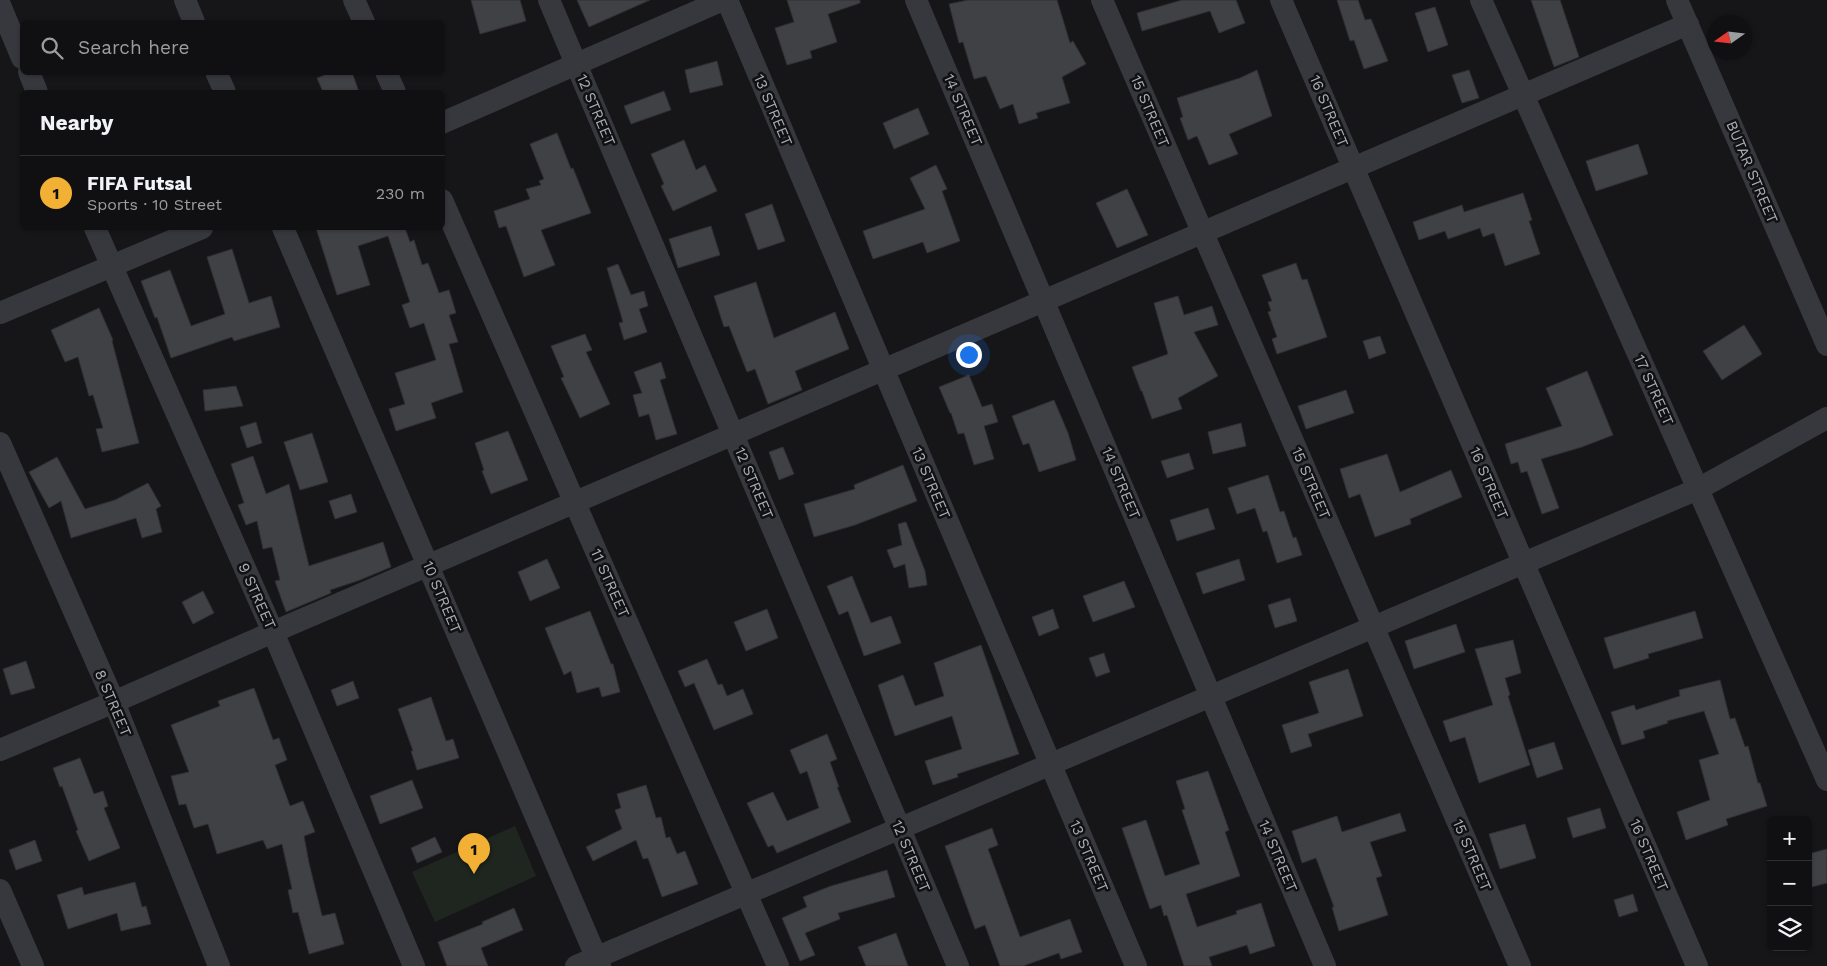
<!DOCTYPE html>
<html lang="en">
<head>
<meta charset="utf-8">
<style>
  :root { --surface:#101012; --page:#1e1e20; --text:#f1f3f6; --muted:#9c9d9f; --line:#303032; --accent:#f2b134 }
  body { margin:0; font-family:"Work Sans",sans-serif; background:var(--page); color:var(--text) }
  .controls { position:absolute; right:15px; bottom:15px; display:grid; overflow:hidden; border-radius:8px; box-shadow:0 1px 4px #0004 }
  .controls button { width:45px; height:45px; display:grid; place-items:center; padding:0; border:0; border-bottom:1px solid var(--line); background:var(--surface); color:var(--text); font:25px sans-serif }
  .compass { position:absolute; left:1707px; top:15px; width:45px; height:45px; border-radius:50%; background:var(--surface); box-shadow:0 1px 4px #0004; rotate:256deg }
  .you { position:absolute; left:968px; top:354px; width:18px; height:18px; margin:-12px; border:4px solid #fff; border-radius:50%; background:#1a73e8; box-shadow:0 0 0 8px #1a73e833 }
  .badge { display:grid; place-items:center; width:32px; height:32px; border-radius:50%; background:var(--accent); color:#111; font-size:16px; font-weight:700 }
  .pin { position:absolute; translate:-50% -41px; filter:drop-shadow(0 1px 2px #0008) }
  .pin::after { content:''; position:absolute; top:26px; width:18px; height:15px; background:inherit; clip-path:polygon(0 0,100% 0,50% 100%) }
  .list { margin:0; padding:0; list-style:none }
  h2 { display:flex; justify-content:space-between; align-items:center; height:65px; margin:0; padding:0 20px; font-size:21px }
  h2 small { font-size:16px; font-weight:400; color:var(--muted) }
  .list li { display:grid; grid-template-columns:32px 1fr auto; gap:15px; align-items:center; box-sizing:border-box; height:75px; padding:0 20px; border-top:1px solid var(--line) }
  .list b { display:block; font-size:19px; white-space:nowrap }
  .list p { margin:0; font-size:16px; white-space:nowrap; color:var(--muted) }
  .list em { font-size:16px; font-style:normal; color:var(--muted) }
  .icon { flex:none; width:28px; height:28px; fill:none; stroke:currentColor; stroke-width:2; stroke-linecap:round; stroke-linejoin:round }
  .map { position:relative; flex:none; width:1827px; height:966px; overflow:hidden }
  .search { position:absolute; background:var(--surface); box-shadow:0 1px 4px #0004; left:20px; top:20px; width:425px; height:55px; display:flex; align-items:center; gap:12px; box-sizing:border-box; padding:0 18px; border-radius:8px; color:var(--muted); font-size:19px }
  .panel { position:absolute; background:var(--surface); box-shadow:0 1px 4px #0004; left:20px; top:90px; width:425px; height:140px; border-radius:8px }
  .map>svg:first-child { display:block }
  .pitch { fill:#1e261f }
  .building { fill:#404145; stroke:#303034 }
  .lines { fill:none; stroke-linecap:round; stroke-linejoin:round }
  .minor { stroke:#37383d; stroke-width:22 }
  .labels { text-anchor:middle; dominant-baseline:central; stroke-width:5; stroke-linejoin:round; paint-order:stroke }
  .street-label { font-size:15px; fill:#a8adb8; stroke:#111113 }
</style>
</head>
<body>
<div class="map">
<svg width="1827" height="966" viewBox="0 0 1827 966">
  <rect width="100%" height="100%" fill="#161618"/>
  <polygon class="pitch" points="515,826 536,876 435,922 412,872"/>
  <g class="building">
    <polygon points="471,0 520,0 526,21 480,34"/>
    <polygon points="577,0 650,0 589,27"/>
    <polygon points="787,0 860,0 860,3 828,14 837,42 810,51 812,58 787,65 775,28 794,22"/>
    <polygon points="968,0 1057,0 1070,43 1073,41 1086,64 1062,77 1070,103 1036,113 1038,118 1019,124 1013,104 1000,109 986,76 974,79 963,42 959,43 949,4"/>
    <polygon points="1182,0 1236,0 1245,23 1219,33 1210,11 1142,31 1137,13"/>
    <polygon points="1337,0 1358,0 1365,20 1371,19 1388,61 1364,69 1354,40 1350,41"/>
    <polygon points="1531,0 1560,0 1579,57 1554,67"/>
    <polygon points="1435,7 1448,45 1428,52 1415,13"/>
    <polygon points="717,61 723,85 690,93 685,70"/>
    <polygon points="1257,70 1272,116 1229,134 1238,154 1209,165 1197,136 1188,140 1180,118 1183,117 1177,98 1240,78"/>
    <polygon points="1469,70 1479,98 1462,103 1452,75"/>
    <polygon points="332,72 352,72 359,92 323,92 317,78"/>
    <polygon points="664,91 671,110 631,124 624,106"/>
    <polygon points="918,108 929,134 894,149 883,123"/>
    <polygon points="557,133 571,169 573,168 591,213 541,230 555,265 524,277 506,226 499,228 494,211 530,199 526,189 541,185 539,181 544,179 530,144"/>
    <polygon points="684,140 696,170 705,165 717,191 673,211 661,186 664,184 651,154"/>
    <polygon points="1638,144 1648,174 1596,191 1586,161"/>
    <polygon points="936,165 947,189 942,191 960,241 927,253 923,242 873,259 863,231 925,209 910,178"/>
    <polygon points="1127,189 1148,235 1117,248 1096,203"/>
    <polygon points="1523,193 1532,220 1529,221 1540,254 1505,266 1494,233 1483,237 1480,228 1448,239 1445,231 1419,240 1413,222 1462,205 1464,212"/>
    <polygon points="772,204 785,241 758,250 745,214"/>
    <polygon points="711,226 720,255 678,268 669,239"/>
    <polygon points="316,228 405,228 410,242 414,240 422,265 428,263 439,293 449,290 456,313 449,315 458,342 449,344 463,392 431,403 436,418 396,431 389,409 405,404 395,373 436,360 424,323 410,328 402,305 410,302 388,236 358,246 370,285 337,295"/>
    <polygon points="232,249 249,303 271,296 280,327 234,341 232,337 171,358 157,317 155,318 141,281 170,270 191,326 225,314 207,257"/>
    <polygon points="1296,263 1302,280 1307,279 1327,337 1277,354 1272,339 1277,337 1268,312 1271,311 1268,302 1272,301 1262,275"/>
    <polygon points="618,264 631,295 644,291 648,306 639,309 647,332 624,340 619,323 623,322 607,268"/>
    <polygon points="756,282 774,338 835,312 849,349 795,371 802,390 768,404 755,369 747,372 729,326 724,327 714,296"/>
    <polygon points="1178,296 1184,315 1212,306 1218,325 1194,332 1218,376 1178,398 1182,409 1152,419 1142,391 1141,391 1132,367 1168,354 1154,303"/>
    <polygon points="99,308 113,340 112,341 139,443 102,452 96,429 103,428 93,395 89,396 78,357 65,362 51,330"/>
    <polygon points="1744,325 1762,354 1722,380 1703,351"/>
    <polygon points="585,334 592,350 586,352 610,404 580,418 561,378 564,377 551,346"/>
    <polygon points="1380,336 1386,353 1369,359 1363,341"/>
    <polygon points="661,362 666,378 660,380 677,434 656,440 649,414 639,417 633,395 642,393 634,372"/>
    <polygon points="1587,371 1613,435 1582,447 1541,459 1559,508 1542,514 1527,471 1521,473 1518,462 1511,464 1505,444 1562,426 1546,388"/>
    <polygon points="969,375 982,407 992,404 998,422 984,426 994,459 974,465 964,433 958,434 951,413 950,413 939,387"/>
    <polygon points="236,386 243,406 205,411 203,390"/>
    <polygon points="1346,390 1354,413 1306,429 1298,406"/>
    <polygon points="1054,400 1068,433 1076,460 1039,472 1029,443 1023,445 1012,416"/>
    <polygon points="256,422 262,443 247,448 240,427"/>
    <polygon points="1241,423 1246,446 1213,454 1208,432"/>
    <polygon points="508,431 528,480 491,494 482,471 484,470 475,443"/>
    <polygon points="312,433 328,482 300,490 284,442"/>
    <polygon points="783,447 794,474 779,480 769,452"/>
    <polygon points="1189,453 1194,469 1167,478 1161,461"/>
    <polygon points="1387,454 1400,492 1451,470 1462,497 1410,519 1411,524 1375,537 1360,494 1349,498 1340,469"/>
    <polygon points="253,456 266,494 289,484 309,566 383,542 391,567 360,580 330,590 331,593 286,612 275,581 280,580 272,547 263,549 257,521 246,525 238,505 244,503 231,464"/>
    <polygon points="57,457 85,509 115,500 148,483 161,506 156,509 162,532 142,538 136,518 71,538 61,501 49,508 29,472"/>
    <polygon points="903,465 917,501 855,525 814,537 804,504 855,489 854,485"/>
    <polygon points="1268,475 1280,512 1284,511 1293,538 1296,537 1302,555 1277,563 1267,531 1263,532 1255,508 1237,514 1228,488"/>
    <polygon points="351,494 357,512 335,519 329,501"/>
    <polygon points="1208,508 1215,529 1177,541 1170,520"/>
    <polygon points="906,522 925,571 927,585 909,588 905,564 894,568 887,550 902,545 898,524"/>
    <polygon points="547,559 560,588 530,601 518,572"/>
    <polygon points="1239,559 1245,580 1203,594 1196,573"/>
    <polygon points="852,576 871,623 891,616 901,643 864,656 848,611 839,615 827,586"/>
    <polygon points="1124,581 1135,607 1093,622 1083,596"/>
    <polygon points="203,591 214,613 193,624 182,602"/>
    <polygon points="1290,598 1297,621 1275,628 1268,605"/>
    <polygon points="767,609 778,638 746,651 734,622"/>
    <polygon points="1053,609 1059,628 1039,636 1032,617"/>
    <polygon points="590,611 611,664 613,664 620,692 602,697 599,687 577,693 571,671 564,675 545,628"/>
    <polygon points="1695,611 1703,638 1648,654 1649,658 1614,669 1604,638"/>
    <polygon points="1456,624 1465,652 1414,669 1405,641"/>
    <polygon points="1513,640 1521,673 1505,678 1510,695 1508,696 1530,765 1479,783 1465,737 1450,742 1443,721 1493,705 1475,649"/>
    <polygon points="981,645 1019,754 957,774 958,777 933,785 925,761 962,749 952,716 895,736 878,685 903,675 915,706 944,696 934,663"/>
    <polygon points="1104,653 1110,672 1096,677 1089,658"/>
    <polygon points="707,659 718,685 722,684 727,696 743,689 753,714 714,730 694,683 685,687 678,671"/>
    <polygon points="26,661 35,688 11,695 3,669"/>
    <polygon points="1348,669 1363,716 1308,734 1312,746 1291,753 1282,725 1319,713 1309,682"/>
    <polygon points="1720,680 1730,719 1735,718 1745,747 1748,746 1758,783 1760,783 1767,806 1726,819 1728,825 1686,840 1677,812 1710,800 1699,760 1719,754 1704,711 1667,721 1668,723 1643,731 1645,738 1622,745 1611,712 1634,705 1636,710 1680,696 1679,690"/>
    <polygon points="353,681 359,698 337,706 331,690"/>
    <polygon points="254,688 273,740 279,738 287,760 275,765 290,806 303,801 315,832 304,836 309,863 322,916 335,913 344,944 309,954 298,912 293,913 288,890 292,889 282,844 267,849 263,840 217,854 208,824 194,828 186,804 179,805 171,776 189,772 171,725 220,706 218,701"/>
    <polygon points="431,697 446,741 453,739 459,758 417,770 411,751 413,751 398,709"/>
    <polygon points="827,734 837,759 830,762 839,787 837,787 851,822 777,853 773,845 768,847 747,803 773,792 787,821 819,808 807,771 800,774 790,750"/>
    <polygon points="1554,742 1563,769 1537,778 1528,750"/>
    <polygon points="80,758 94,794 103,791 108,806 104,808 120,848 89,861 76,831 78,830 62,786 60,787 53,768"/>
    <polygon points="1208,771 1229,830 1225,832 1240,876 1186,894 1197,927 1237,914 1236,911 1261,903 1275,946 1250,954 1247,945 1209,957 1212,966 1184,966 1167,915 1164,916 1161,905 1150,909 1122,828 1146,820 1165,876 1200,864 1182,810 1185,809 1176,781"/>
    <polygon points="412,780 423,808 380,824 370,796"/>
    <polygon points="646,785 656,818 661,817 666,838 670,837 677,854 685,851 698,884 662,897 648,858 643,859 636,840 593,861 586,847 622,829 615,810 621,808 617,794"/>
    <polygon points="1600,808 1606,828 1573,838 1567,818"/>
    <polygon points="1400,813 1406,831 1370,842 1382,876 1376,878 1388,915 1339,931 1332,907 1334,907 1316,858 1302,863 1292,831 1337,816 1342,832"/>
    <polygon points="1525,824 1536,858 1500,869 1489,834"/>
    <polygon points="992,828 998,845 988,849 1020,937 1070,919 1082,952 1061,959 1059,953 1023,966 1000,966 985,925 975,929 945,846"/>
    <polygon points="435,837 442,852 417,863 411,848"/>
    <polygon points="35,840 42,861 16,870 9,850"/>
    <polygon points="1827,849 1827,883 1808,888 1808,854"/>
    <polygon points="887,870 895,897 838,913 840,919 805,933 815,955 800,961 782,918 807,907 803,897 831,886"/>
    <polygon points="135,882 142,907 146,906 151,924 121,931 117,913 68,929 57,895 82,887 84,895"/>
    <polygon points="1633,894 1638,911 1619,917 1614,900"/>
    <polygon points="514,908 523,930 481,948 488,966 447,966 438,942 483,924 482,922"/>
    <polygon points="896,933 908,966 866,966 858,947"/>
  </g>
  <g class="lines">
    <g class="minor">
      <polyline points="185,0 194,22"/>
      <polyline points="354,0 364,22"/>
      <polyline points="549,0 958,966"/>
      <polyline points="727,0 1136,966"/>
      <polyline points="916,0 1325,966"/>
      <polyline points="1102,0 1520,966"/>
      <polyline points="1281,0 1697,966"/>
      <polyline points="1481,0 1827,780"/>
      <polyline points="1677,0 1827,345"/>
      <polyline points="0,5 22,58"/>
      <polyline points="29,72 37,92"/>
      <polyline points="216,72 225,92"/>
      <polyline points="386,72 395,92"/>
      <polyline points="442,123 723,0"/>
      <polyline points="442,200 778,966"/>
      <polyline points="95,228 273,632 414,966"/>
      <polyline points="283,228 600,966"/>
      <polyline points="0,313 202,228"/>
      <polyline points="0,443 114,702 219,966"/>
      <polyline points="0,750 114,702 273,632 1688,24"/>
      <polyline points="0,890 33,966"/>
      <polyline points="576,966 1698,489 1827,418"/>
    </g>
  </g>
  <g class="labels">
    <g class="street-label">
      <text transform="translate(596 110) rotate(67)">12 STREET</text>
      <text transform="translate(773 110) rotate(67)">13 STREET</text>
      <text transform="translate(963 110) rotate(67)">14 STREET</text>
      <text transform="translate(1150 111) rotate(67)">15 STREET</text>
      <text transform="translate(1329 111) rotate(67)">16 STREET</text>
      <text transform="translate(1752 172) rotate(67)">BUTAR STREET</text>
      <text transform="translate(1654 390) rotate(66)">17 STREET</text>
      <text transform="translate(754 483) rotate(67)">12 STREET</text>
      <text transform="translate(931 483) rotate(67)">13 STREET</text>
      <text transform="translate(1121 483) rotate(67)">14 STREET</text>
      <text transform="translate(1311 483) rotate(67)">15 STREET</text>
      <text transform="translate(1489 483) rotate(67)">16 STREET</text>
      <text transform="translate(610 583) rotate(66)">11 STREET</text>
      <text transform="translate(257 596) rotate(66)">9 STREET</text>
      <text transform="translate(442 597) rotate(67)">10 STREET</text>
      <text transform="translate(113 703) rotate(67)">8 STREET</text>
      <text transform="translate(1472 855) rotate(67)">15 STREET</text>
      <text transform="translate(1649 855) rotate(67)">16 STREET</text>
      <text transform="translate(911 856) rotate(67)">12 STREET</text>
      <text transform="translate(1089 856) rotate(67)">13 STREET</text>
      <text transform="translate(1278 856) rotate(67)">14 STREET</text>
    </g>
  </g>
</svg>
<div class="controls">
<button>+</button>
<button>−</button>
<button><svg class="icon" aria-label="layers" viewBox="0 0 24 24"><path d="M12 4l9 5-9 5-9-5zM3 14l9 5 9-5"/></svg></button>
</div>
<svg class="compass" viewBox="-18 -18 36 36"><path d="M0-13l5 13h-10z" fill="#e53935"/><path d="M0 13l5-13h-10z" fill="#9c9d9f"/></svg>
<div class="you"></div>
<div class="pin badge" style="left:474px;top:874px">1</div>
<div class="search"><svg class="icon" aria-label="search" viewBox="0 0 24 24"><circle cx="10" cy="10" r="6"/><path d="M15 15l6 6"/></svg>Search here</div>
<section class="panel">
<h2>Nearby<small></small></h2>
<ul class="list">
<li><span class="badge">1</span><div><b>FIFA Futsal</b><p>Sports · 10 Street</p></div><em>230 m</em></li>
</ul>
</section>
</div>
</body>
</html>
